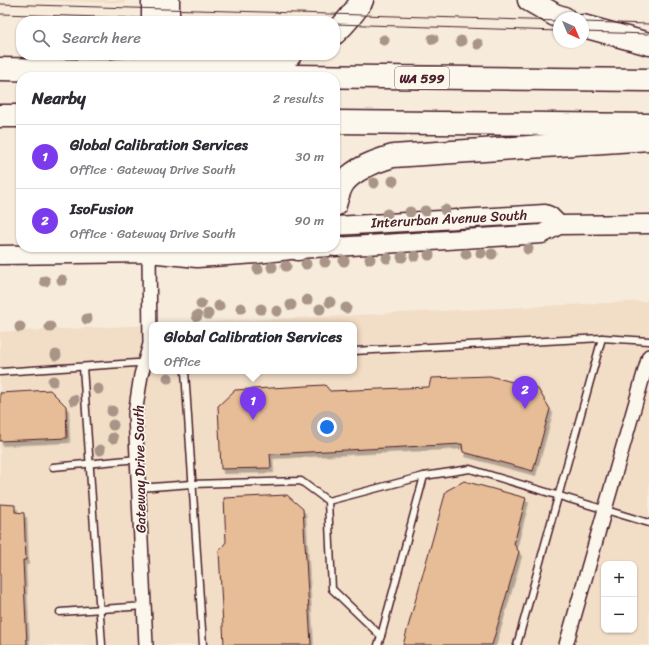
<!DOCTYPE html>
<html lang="en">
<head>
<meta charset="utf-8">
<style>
  :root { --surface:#fff; --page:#f7f7f7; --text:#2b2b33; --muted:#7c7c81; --line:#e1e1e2; --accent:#7c3aed }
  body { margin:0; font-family:Sriracha,sans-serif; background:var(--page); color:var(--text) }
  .controls { position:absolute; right:12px; bottom:12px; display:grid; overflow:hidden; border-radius:8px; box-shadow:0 1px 3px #0004 }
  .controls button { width:36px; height:36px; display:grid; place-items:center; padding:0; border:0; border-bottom:1px solid var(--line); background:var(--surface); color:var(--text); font:20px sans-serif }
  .compass { position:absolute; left:553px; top:12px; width:36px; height:36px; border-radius:50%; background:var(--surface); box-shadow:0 1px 3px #0004; rotate:136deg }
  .you { position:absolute; left:327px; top:427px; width:14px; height:14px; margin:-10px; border:3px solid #fff; border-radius:50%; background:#1a73e8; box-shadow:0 0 0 6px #1a73e833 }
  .badge { display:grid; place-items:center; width:26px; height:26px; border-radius:50%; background:var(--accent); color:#fff; font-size:13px; font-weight:700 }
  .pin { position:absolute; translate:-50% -33px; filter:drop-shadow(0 1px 2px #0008) }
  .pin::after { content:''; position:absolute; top:21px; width:14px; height:12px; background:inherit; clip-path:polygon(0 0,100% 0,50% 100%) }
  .popup { position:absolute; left:149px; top:322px; width:208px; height:52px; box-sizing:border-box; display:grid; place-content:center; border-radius:8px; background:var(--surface); filter:drop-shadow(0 1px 3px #0005); font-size:13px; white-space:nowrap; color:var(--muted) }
  .popup b { font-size:15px; color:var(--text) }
  .popup::after { content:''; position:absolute; left:50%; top:100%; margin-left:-8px; border:8px solid transparent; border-top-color:var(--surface) }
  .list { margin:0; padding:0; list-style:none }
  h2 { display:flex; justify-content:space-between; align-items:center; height:52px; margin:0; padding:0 16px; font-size:17px }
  h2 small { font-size:13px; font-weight:400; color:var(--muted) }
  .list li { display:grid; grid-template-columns:26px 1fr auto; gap:12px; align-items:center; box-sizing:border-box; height:64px; padding:0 16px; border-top:1px solid var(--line) }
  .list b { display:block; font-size:15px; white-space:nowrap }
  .list p { margin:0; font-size:13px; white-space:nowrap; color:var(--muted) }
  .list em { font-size:13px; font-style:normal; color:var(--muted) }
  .icon { flex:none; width:22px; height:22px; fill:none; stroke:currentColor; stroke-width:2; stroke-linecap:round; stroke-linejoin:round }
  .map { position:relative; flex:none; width:649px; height:645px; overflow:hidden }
  .search { position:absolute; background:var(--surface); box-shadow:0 1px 3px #0004; left:16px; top:16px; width:324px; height:44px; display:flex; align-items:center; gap:10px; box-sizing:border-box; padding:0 14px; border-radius:16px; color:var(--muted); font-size:15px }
  .panel { position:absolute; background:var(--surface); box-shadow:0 1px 3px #0004; left:16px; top:72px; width:324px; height:180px; border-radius:16px }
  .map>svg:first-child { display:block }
  .built { fill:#f2ddc6; fill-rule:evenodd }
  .building { fill:#e6bd96; stroke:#4a1f2b; filter:url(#shadow) }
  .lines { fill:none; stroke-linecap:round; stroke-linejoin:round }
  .service-casing { stroke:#4a1f2b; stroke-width:9 }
  .minor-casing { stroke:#4a1f2b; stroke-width:16 }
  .tertiary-casing { stroke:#4a1f2b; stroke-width:19 }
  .secondary-casing { stroke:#4a1f2b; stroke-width:21 }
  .motorway-casing { stroke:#4a1f2b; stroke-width:25 }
  .service { stroke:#fbf7ec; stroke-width:6 }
  .minor { stroke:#fbf7ec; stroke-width:13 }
  .tertiary { stroke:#fbf7ec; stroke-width:16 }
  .secondary { stroke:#fbf7ec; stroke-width:18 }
  .motorway { stroke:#fbf7ec; stroke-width:22 }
  .tram { stroke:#4a1f2b; stroke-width:1 }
  .motorway-bridge-casing { stroke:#4a1f2b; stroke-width:25; stroke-linecap:butt }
  .motorway-bridge { stroke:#fbf7ec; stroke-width:22 }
  .tree { fill:#a99588 }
  .labels { text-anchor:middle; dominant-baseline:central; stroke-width:3.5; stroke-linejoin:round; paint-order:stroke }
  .shield { fill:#fbf7ec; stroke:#7f6065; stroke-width:1 }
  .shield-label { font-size:13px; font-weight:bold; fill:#4a1f2b }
  .street-label { font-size:14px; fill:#4a1f2b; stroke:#fbf7ec }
</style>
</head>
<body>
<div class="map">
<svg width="649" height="645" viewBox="0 0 649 645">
  <defs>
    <filter id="shadow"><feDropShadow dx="2.5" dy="4.5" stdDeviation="0" flood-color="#0004"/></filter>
  </defs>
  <rect width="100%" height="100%" fill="#f7ebdb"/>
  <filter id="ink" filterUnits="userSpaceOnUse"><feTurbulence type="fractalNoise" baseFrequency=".025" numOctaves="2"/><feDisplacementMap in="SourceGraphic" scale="8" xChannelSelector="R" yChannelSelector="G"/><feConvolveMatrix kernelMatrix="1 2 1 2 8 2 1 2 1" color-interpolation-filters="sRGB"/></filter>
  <g filter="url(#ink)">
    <g class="built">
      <polygon points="31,0 125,0 125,3"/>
      <path d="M649 301V645H0V332L152 325V371H354V325H152ZM604 564H634V630H604Z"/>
    </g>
    <g class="building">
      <polygon points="490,376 538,389 550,409 533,471 463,452 462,444 270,454 271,468 221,469 218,406 235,390 325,385 330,391 429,387 431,378"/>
      <polygon points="50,390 66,406 67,438 0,441 0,393"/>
      <polygon points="464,481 526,498 514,544 519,552 492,645 403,645 446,491"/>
      <polygon points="287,495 303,509 311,645 224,645 219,551 226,542 224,498"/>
      <polygon points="0,504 15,505 15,512 24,513 26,560 23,560 27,645 0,645"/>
    </g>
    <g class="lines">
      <g class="service-casing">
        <g id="service">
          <polyline points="354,351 602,338 649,341"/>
          <polyline points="83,367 102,645"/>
          <polyline points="185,371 203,645"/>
          <polyline points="0,372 152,362"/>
          <polyline points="53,467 138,459"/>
          <polyline points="139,488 192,484 301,481 328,501 332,589 381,636 378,645"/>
          <polyline points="328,501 424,476 470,469 649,523"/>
          <polyline points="60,612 144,606"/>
          <polyline points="381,636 424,476"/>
          <polyline points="517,645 602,338"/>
        </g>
      </g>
      <g class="minor-casing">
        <g id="minor">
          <polyline points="146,645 135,414 141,375 150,344 149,253"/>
          <polyline points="566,645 649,356"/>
        </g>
      </g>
      <g class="tertiary-casing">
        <polyline id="tertiary" points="150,21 150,0"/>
      </g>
      <g class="secondary-casing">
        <g id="secondary">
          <polyline points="335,226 545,214 550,216 559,225"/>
          <polyline points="335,247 542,234 559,225 649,224"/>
          <polyline points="0,255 149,253 197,258 257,254 298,249 329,247"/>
        </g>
      </g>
      <g class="motorway-casing">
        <g id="motorway">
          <polyline points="529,0 555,15 564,18"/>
          <polyline points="168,21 168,0"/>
          <polyline points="583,26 649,44"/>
          <path d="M335 33C346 23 354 13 362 0"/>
          <polyline points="200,63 287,56 290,55"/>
          <polyline points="0,69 106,71"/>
          <polyline points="196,75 649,80"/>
          <polyline points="0,116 21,116"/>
          <polyline points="335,122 649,125"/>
          <path d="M335 205C337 198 339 189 344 182 356 168 376 161 393 156L649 139"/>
          <polyline points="298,249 301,247"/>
          <polyline points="149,253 151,247"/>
        </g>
      </g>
      <use href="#service" class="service"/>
      <use href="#minor" class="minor"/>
      <use href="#tertiary" class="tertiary"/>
      <use href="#secondary" class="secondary"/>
      <use href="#motorway" class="motorway"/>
      <g class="tram">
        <polyline points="0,4 559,21"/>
        <polyline points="0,14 239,21"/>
        <polyline points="583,22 649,24"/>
        <polyline points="335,24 559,31"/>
        <polyline points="583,32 649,34"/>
      </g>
      <g class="motorway-bridge-casing">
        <polyline id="motorway-bridge" points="106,71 196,63"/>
      </g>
      <use href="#motorway-bridge" class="motorway-bridge"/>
    </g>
    <g class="tree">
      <circle cx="433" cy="39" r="5.5"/>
      <circle cx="384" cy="40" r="5.5"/>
      <circle cx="461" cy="41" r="5.5"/>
      <circle cx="478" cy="44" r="5.5"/>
      <circle cx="393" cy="181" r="5.5"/>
      <circle cx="374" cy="183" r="5.5"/>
      <circle cx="445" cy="210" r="5.5"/>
      <circle cx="425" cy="211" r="5.5"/>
      <circle cx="410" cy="212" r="5.5"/>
      <circle cx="387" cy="214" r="5.5"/>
      <circle cx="528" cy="249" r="5.5"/>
      <circle cx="481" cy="253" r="5.5"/>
      <circle cx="466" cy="254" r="5.5"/>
      <circle cx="492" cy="254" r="5.5"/>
      <circle cx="429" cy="255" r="5.5"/>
      <circle cx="415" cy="256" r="5.5"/>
      <circle cx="402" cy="257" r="5.5"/>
      <circle cx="387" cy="258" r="5.5"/>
      <circle cx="370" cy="259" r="5.5"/>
      <circle cx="344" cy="261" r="5.5"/>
      <circle cx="325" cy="262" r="5.5"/>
      <circle cx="306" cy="264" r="5.5"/>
      <circle cx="286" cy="266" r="5.5"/>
      <circle cx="272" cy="267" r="5.5"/>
      <circle cx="258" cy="269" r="5.5"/>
      <circle cx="62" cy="280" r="5.5"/>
      <circle cx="45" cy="281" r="5.5"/>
      <circle cx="307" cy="300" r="5.5"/>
      <circle cx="330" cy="302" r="5.5"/>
      <circle cx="201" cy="304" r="5.5"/>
      <circle cx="291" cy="305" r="5.5"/>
      <circle cx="219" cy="306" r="5.5"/>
      <circle cx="241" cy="308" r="5.5"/>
      <circle cx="346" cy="308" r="5.5"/>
      <circle cx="261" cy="309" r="5.5"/>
      <circle cx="320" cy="309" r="5.5"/>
      <circle cx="277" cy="311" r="5.5"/>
      <circle cx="208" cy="314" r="5.5"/>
      <circle cx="197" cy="316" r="5.5"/>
      <circle cx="87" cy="319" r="5.5"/>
      <circle cx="20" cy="327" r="5.5"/>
      <circle cx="50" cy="327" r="5.5"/>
      <circle cx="56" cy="355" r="5.5"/>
      <circle cx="168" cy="378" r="5.5"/>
      <circle cx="53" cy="381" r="5.5"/>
      <circle cx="98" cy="389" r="5.5"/>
      <circle cx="74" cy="400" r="5.5"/>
      <circle cx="112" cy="411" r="5.5"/>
      <circle cx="113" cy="425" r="5.5"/>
      <circle cx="113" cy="438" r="5.5"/>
      <circle cx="100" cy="450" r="5.5"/>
    </g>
  </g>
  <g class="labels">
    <rect class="shield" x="395" y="67" width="54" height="22" rx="3"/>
    <g class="shield-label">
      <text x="422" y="78">WA 599</text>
    </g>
    <g class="street-label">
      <text transform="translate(449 219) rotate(-3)">Interurban Avenue South</text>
      <text transform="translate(140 469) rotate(-91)">Gateway Drive South</text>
    </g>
  </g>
</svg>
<div class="controls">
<button>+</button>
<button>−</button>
</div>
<svg class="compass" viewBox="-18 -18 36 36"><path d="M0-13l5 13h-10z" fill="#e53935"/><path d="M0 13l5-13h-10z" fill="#7c7c81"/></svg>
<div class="you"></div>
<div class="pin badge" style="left:253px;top:420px">1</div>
<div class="popup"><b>Global Calibration Services</b>Office</div>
<div class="pin badge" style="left:525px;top:409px">2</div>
<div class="search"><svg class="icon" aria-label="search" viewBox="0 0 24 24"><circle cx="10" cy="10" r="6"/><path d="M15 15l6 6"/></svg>Search here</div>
<section class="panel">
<h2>Nearby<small>2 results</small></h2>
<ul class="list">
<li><span class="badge">1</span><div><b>Global Calibration Services</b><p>Office · Gateway Drive South</p></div><em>30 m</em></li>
<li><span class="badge">2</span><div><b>IsoFusion</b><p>Office · Gateway Drive South</p></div><em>90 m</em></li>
</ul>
</section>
</div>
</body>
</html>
